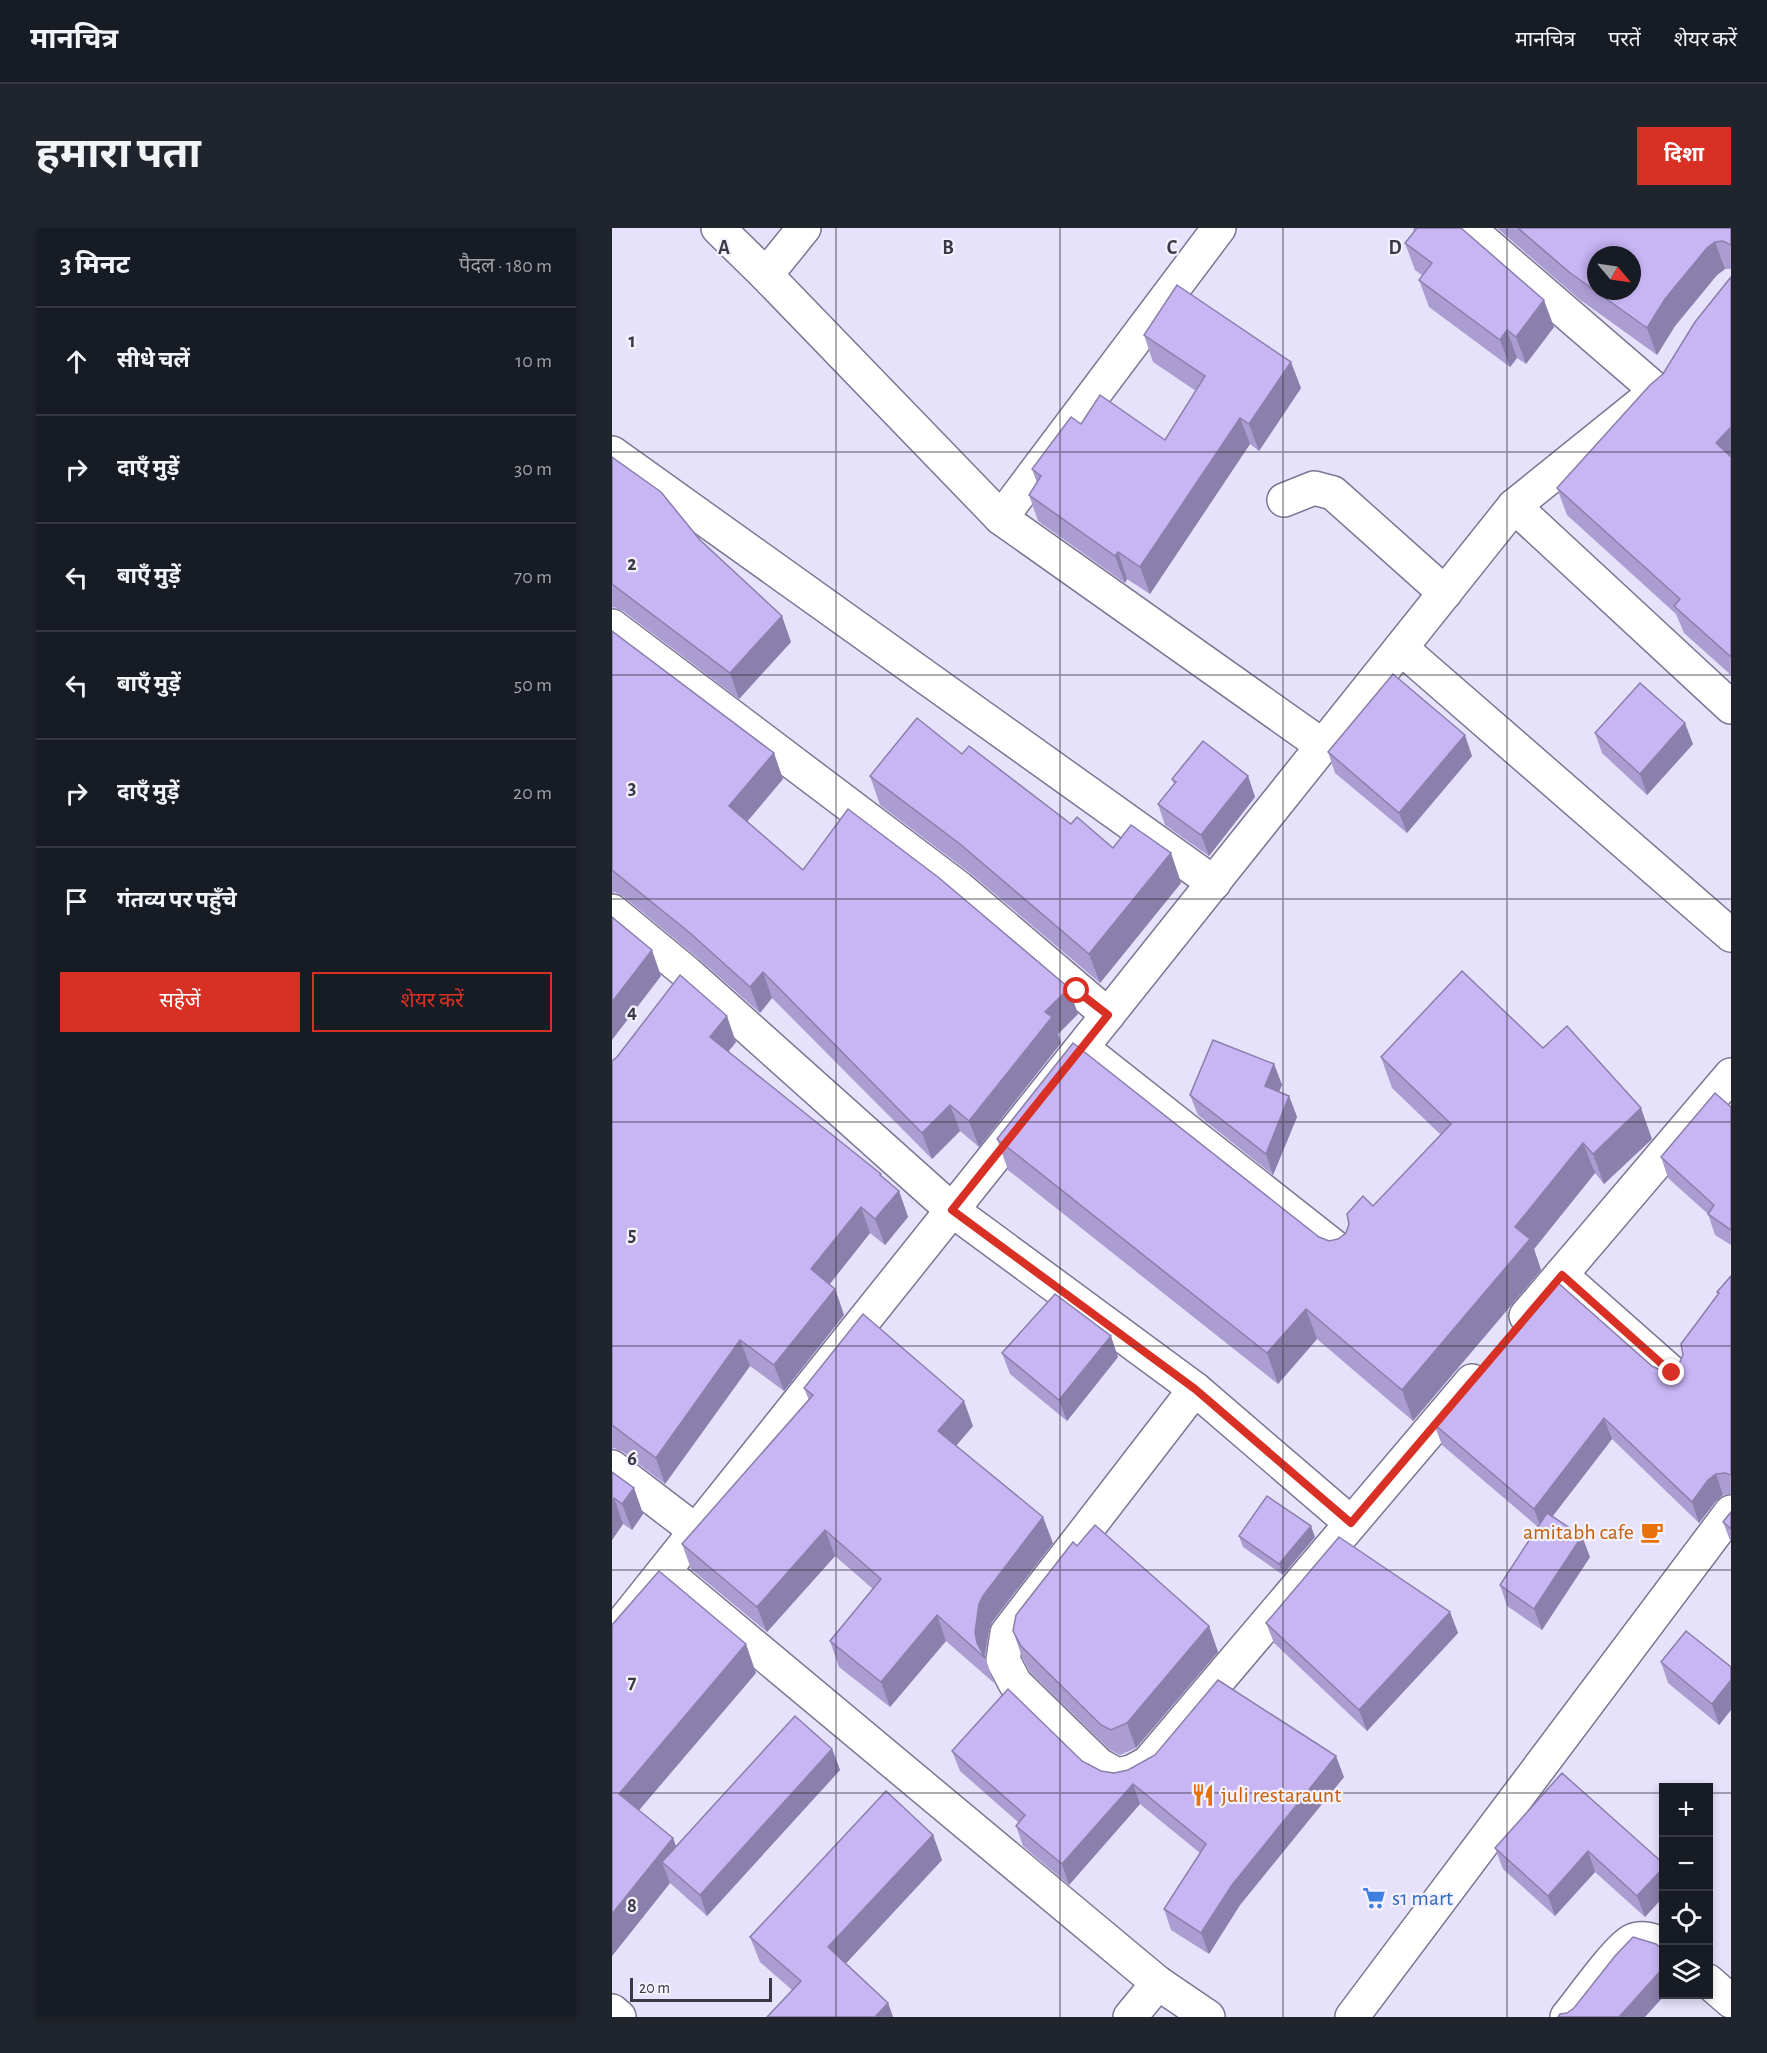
<!DOCTYPE html>
<html lang="hi">
<head>
<meta charset="utf-8">
<style>
  :root { --surface:#171b24; --page:#20242c; --text:#f1f3f6; --muted:#9ea1a6; --line:#363941; --accent:#d93025 }
  body { margin:0; font-family:"Alegreya Sans","Noto Sans Devanagari",sans-serif; background:var(--page); color:var(--text) }
  .controls { position:absolute; right:18px; bottom:18px; display:grid; overflow:hidden; border-radius:0px; box-shadow:0 3px 9px #0003 }
  .controls button { width:54px; height:54px; display:grid; place-items:center; padding:0; border:0; border-bottom:2px solid var(--line); background:var(--surface); color:var(--text); font:30px sans-serif }
  .compass { position:absolute; left:975px; top:18px; width:54px; height:54px; border-radius:50%; background:var(--surface); box-shadow:0 3px 9px #0003; rotate:119deg }
  .scale { position:absolute; left:18px; bottom:15px; width:142px; box-sizing:border-box; padding-left:6px; border:3px solid #3b3845; border-top:0; font-size:16px; line-height:21px; white-space:nowrap; color:#3b3845; -webkit-text-stroke:4px #f4f1fe; paint-order:stroke }
  .stop { position:absolute; width:18px; height:18px; margin:-14px; border:4px solid #d93025; border-radius:50%; background:#fff }
  .stop.end { background:#d93025; border-color:#fff; box-shadow:0 2px 6px #0008 }
  .list { margin:0; padding:0; list-style:none }
  h2 { display:flex; justify-content:space-between; align-items:center; height:78px; margin:0; padding:0 24px; font-size:26px }
  h2 small { font-size:20px; font-weight:400; color:var(--muted) }
  .list li { display:grid; grid-template-columns:39px 1fr auto; gap:18px; align-items:center; box-sizing:border-box; height:108px; padding:0 24px; border-top:2px solid var(--line) }
  .list b { display:block; font-size:22px; white-space:nowrap }
  .list em { font-size:20px; font-style:normal; color:var(--muted) }
  .actions { display:flex; gap:12px; padding:18px 24px }
  .actions a { flex:1; padding:14px 0; border:2px solid var(--accent); border-radius:0px; text-align:center; font-size:21px; color:var(--accent) }
  .actions .main { background:var(--accent); color:#fff }
  .icon { flex:none; width:33px; height:33px; fill:none; stroke:currentColor; stroke-width:2; stroke-linecap:round; stroke-linejoin:round }
  .map { position:relative; flex:none; width:1119px; height:1789px; overflow:hidden; border-radius:0px }
  header { display:flex; align-items:center; gap:36px; box-sizing:border-box; height:84px; padding:0 30px; background:var(--surface); border-bottom:2px solid var(--line) }
  header strong { font-size:28px }
  nav { display:flex; gap:33px; margin-inline-start:auto; font-size:21px }
  .intro { display:flex; align-items:center; justify-content:space-between; box-sizing:border-box; height:144px; padding:0 36px }
  h1 { margin:0; font-size:42px }
  .button { padding:15px 27px; border-radius:0px; background:var(--accent); color:#fff; font-size:21px; font-weight:700 }
  main { display:flex; gap:36px; padding:0 36px }
  aside { flex:1; background:var(--surface); border-radius:0px; box-shadow:0 3px 9px #0003 }
  .map>svg:first-child { display:block }
  .lines { fill:none; stroke-linecap:round; stroke-linejoin:round }
  .minor-casing { stroke:#7c7693; stroke-width:36 }
  .minor { stroke:#fff; stroke-width:33 }
  .wall { fill:#ab9cd2 }
  .shaded-wall { fill:#8b7fab }
  .building { fill:#c7b5f4; stroke:#8b7fab; stroke-width:1.5; fill-rule:evenodd }
  .route { stroke:#d93025; stroke-width:8 }
  .grid { fill:none; stroke:#3b3845; stroke-width:1.5; stroke-opacity:0.55 }
  .labels { text-anchor:middle; dominant-baseline:central; stroke-width:4.5; stroke-linejoin:round; paint-order:stroke }
  .food-label { font-size:22px; fill:#c56008; stroke:#f4f1fe; text-anchor:end }
  .shop-label { font-size:22px; fill:#366cbe; stroke:#f4f1fe; text-anchor:start }
  .grid-label { font-size:20px; text-anchor:middle; font-weight:bold; fill:#3b3845; stroke:#f4f1fe; stroke-width:4.5; stroke-linejoin:round; paint-order:stroke }
</style>
</head>
<body>
<header>
<strong>मानचित्र</strong>
<nav><a>मानचित्र</a><a>परतें</a><a>शेयर करें</a></nav>
</header>
<div class="intro"><h1>हमारा पता</h1><a class="button">दिशा</a></div>
<main>
<aside>
<h2>3 मिनट<small>पैदल · 180 m</small></h2>
<ul class="list">
<li><svg class="icon" aria-label="ahead" viewBox="0 0 24 24"><path d="M12 20V5M6 11l6-6 6 6"/></svg><div><b>सीधे चलें</b></div><em>10 m</em></li>
<li><svg class="icon" aria-label="right" viewBox="0 0 24 24"><path d="M7 20v-9h11M14 6l5 5-5 5"/></svg><div><b>दाएँ मुड़ें</b></div><em>30 m</em></li>
<li><svg class="icon" aria-label="left" viewBox="0 0 24 24"><path d="M17 20v-9H6M10 6l-5 5 5 5"/></svg><div><b>बाएँ मुड़ें</b></div><em>70 m</em></li>
<li><svg class="icon" aria-label="left" viewBox="0 0 24 24"><path d="M17 20v-9H6M10 6l-5 5 5 5"/></svg><div><b>बाएँ मुड़ें</b></div><em>50 m</em></li>
<li><svg class="icon" aria-label="right" viewBox="0 0 24 24"><path d="M7 20v-9h11M14 6l5 5-5 5"/></svg><div><b>दाएँ मुड़ें</b></div><em>20 m</em></li>
<li><svg class="icon" aria-label="arrive" viewBox="0 0 24 24"><path d="M6 21V4h12l-3 4 3 4H6"/></svg><div><b>गंतव्य पर पहुँचे</b></div></li>
</ul>
<div class="actions"><a class="main">सहेजें</a><a>शेयर करें</a></div>
</aside>
<div class="map">
<svg width="1119" height="1789" viewBox="0 0 1119 1789">
  <rect width="100%" height="100%" fill="#e7e2fc"/>
  <g class="lines">
    <g class="minor-casing">
      <g id="minor">
        <polyline points="106,0 154,47 389,290 711,518"/>
        <polyline points="856,0 1045,163"/>
        <polyline points="154,47 192,0"/>
        <polyline points="0,225 602,655"/>
        <polyline points="672,272 702,260 721,265 833,365"/>
        <polyline points="902,278 1119,479"/>
        <polyline points="389,290 607,0"/>
        <polyline points="0,398 347,660 496,787"/>
        <polyline points="789,420 1119,707"/>
        <polyline points="0,683 75,745 340,982 583,1161 739,1295"/>
        <polyline points="470,820 730,1025"/>
        <polyline points="949,1047 1060,1145"/>
        <polyline points="914,1088 1119,847"/>
        <polyline points="583,1161 395,1405 391,1432 403,1455 487,1537 505,1547 519,1544 536,1535 860,1153"/>
        <polyline points="0,1239 84,1303"/>
        <polyline points="52,1343 546,1755 596,1789"/>
        <polyline points="0,1408 902,278 1036,170"/>
        <polyline points="1096,1753 1119,1773"/>
        <polyline points="0,1783 7,1789"/>
        <polyline points="518,1789 546,1755"/>
        <polyline points="740,1789 1119,1284"/>
        <path d="M955 1789C969 1772 1004 1722 1020 1713 1030 1708 1043 1712 1052 1718"/>
      </g>
    </g>
    <use href="#minor" class="minor"/>
  </g>
  <g class="wall">
    <polygon points="801,0 849,0 942,99 914,136 905,130 898,139 817,79 807,52 811,48 803,42 793,15 802,3"/>
    <polygon points="885,0 1119,0 1119,41 1113,41 1105,47 1063,98 1045,127 967,71"/>
    <polygon points="1119,49 1119,447 1072,405 1064,386 955,287 945,260 1051,146"/>
    <polygon points="532,107 689,160 647,223 638,216 538,366 515,351 513,355 426,293 417,267 425,255 420,241 469,196 553,212 584,163 541,134"/>
    <polygon points="0,229 88,312 179,414 127,471 11,383 2,379 0,380"/>
    <polygon points="0,403 171,551 135,594 191,642 466,786 446,806 449,815 367,919 348,903 320,931 160,770 148,785 87,731 12,669 3,664 0,665"/>
    <polygon points="983,505 1081,516 1035,567 990,525"/>
    <polygon points="716,524 860,528 795,605 723,545"/>
    <polygon points="350,526 459,596 501,620 559,625 569,655 488,755 358,645 268,577 258,548"/>
    <polygon points="636,548 643,569 597,628 553,597 546,576 562,556 560,551"/>
    <polygon points="124,814 116,824 287,963 296,989 273,1017 258,1005 217,1057 223,1061 232,1087 172,1163 138,1138 53,1256 11,1224 2,1220 0,1221 0,833"/>
    <polygon points="931,820 1040,911 992,956 983,945 922,1021 929,1042 801,1193 705,1111 666,1156 396,942 385,911 707,1009 717,1013 726,1011 734,1005 761,978 829,907 780,860 769,829"/>
    <polygon points="662,836 670,857 667,864 677,868 685,889 661,947 586,887 578,867"/>
    <polygon points="1119,879 1119,1017 1103,1007 1096,986 1056,950 1049,929"/>
    <polygon points="1119,1048 1119,1266 1111,1267 1104,1273 1087,1295 1000,1211 940,1289 978,1329 930,1402 895,1378 888,1357 926,1299 830,1217 822,1196 1040,1138 1048,1142 1058,1142 1067,1136 1106,1066 1105,1064"/>
    <polygon points="390,1125 506,1129 455,1193 398,1146"/>
    <polygon points="192,1160 361,1198 344,1218 441,1315 380,1394 377,1402 373,1429 382,1455 334,1413 278,1479 227,1439 218,1413 261,1361 223,1328 155,1404 79,1341 70,1316 197,1172"/>
    <polygon points="0,1244 22,1260 31,1286 20,1302 11,1296 0,1312"/>
    <polygon points="1119,1284 1119,1315 1111,1294"/>
    <polygon points="627,1308 703,1309 671,1347 631,1319"/>
    <polygon points="465,1318 597,1398 606,1424 524,1520 508,1527 498,1522 418,1444 410,1429 401,1403"/>
    <polygon points="838,1384 846,1405 755,1503 662,1415 654,1395"/>
    <polygon points="0,1397 144,1445 27,1582 61,1610 64,1619 220,1521 228,1542 95,1688 58,1655 0,1728"/>
    <polygon points="1049,1434 1119,1439 1119,1482 1107,1497 1056,1455"/>
    <polygon points="340,1523 470,1533 489,1543 502,1545 732,1549 628,1677 597,1726 559,1702 552,1681 588,1625 528,1576 457,1657 411,1618 404,1598 407,1595 348,1543"/>
    <polygon points="950,1545 1052,1636 1052,1668 1033,1689 983,1644 943,1688 891,1641 883,1620"/>
    <polygon points="321,1607 330,1632 234,1735 276,1775 281,1789 155,1789 180,1762 148,1734 138,1709"/>
  </g>
  <g class="shaded-wall">
    <polygon points="1103,14 1113,41 1105,47 1063,98 1045,127 1035,100 1053,71 1095,20"/>
    <polygon points="932,72 942,99 914,136 904,109"/>
    <polygon points="895,102 905,130 898,139 888,112"/>
    <polygon points="679,134 689,160 647,223 637,196"/>
    <polygon points="628,190 638,216 538,366 528,339"/>
    <polygon points="1119,199 1119,237 1104,215"/>
    <polygon points="506,324 515,351 513,355 503,328"/>
    <polygon points="170,388 179,414 127,471 118,445"/>
    <polygon points="1073,495 1081,516 1035,567 1028,546"/>
    <polygon points="853,507 860,528 795,605 787,585"/>
    <polygon points="162,525 171,551 126,604 117,578"/>
    <polygon points="636,548 643,569 597,628 589,607"/>
    <polygon points="559,625 569,655 488,755 477,726"/>
    <polygon points="40,722 49,748 0,812 0,774"/>
    <polygon points="151,744 160,770 148,785 138,759"/>
    <polygon points="457,760 466,786 446,806 449,815 367,919 357,893 433,784"/>
    <polygon points="115,788 124,814 107,835 98,809"/>
    <polygon points="662,836 670,857 660,879 653,858"/>
    <polygon points="677,868 685,889 661,947 654,926"/>
    <polygon points="338,877 348,903 320,931 310,905"/>
    <polygon points="1029,880 1040,911 992,956 981,926"/>
    <polygon points="971,915 983,945 922,1021 929,1042 801,1193 790,1162 903,999"/>
    <polygon points="287,963 296,989 273,1017 263,991"/>
    <polygon points="249,979 258,1005 209,1067 199,1041"/>
    <polygon points="223,1061 232,1087 172,1163 162,1137"/>
    <polygon points="694,1081 705,1111 666,1156 655,1125"/>
    <polygon points="499,1108 506,1129 455,1193 447,1172"/>
    <polygon points="128,1112 138,1138 53,1256 44,1230"/>
    <polygon points="352,1173 361,1198 335,1228 326,1203"/>
    <polygon points="992,1190 1000,1211 930,1302 922,1281"/>
    <polygon points="1104,1246 1111,1267 1104,1273 1087,1295 1080,1274 1096,1252"/>
    <polygon points="22,1260 31,1286 20,1302 10,1276"/>
    <polygon points="2,1270 11,1296 0,1312 0,1273"/>
    <polygon points="431,1289 441,1315 380,1394 377,1402 372,1430 365,1415 363,1404 367,1376 371,1368"/>
    <polygon points="699,1298 703,1309 671,1347 667,1336"/>
    <polygon points="213,1302 223,1328 155,1404 145,1379"/>
    <polygon points="970,1308 978,1329 930,1402 922,1381"/>
    <polygon points="838,1384 846,1405 755,1503 747,1482"/>
    <polygon points="325,1387 334,1413 278,1479 269,1454"/>
    <polygon points="597,1398 606,1424 524,1520 515,1495"/>
    <polygon points="134,1416 144,1445 17,1594 7,1566"/>
    <polygon points="1119,1452 1119,1482 1107,1497 1100,1476"/>
    <polygon points="220,1521 228,1542 95,1688 88,1667"/>
    <polygon points="724,1528 732,1549 628,1677 597,1726 589,1705 620,1657"/>
    <polygon points="521,1556 528,1576 457,1657 450,1636"/>
    <polygon points="321,1607 330,1632 226,1744 216,1719"/>
    <polygon points="61,1610 71,1638 50,1634 58,1655 0,1728 0,1686"/>
    <polygon points="976,1623 983,1644 943,1688 936,1668"/>
    <polygon points="1052,1639 1052,1668 1033,1689 1025,1668"/>
    <polygon points="1052,1739 1052,1767 1053,1767 1033,1789 1007,1789"/>
    <polygon points="276,1775 281,1789 263,1789"/>
  </g>
  <g class="building">
    <polygon points="805,0 849,0 932,72 904,109 895,102 888,112 807,52 820,35 793,15"/>
    <path d="M906 0H1119V17L1111 13 1103 14 1095 20 1053 71 1035 100 957 44ZM984 27H1020V63H984Z"/>
    <polygon points="1119,49 1119,199 1104,215 1119,229 1119,429 1062,378 1068,371 945,260 1038,157 1051,146 1083,94"/>
    <polygon points="565,57 679,134 637,196 628,190 528,339 506,324 503,328 417,267 429,248 420,241 459,189 469,196 488,167 553,212 593,148 532,107"/>
    <polygon points="0,229 49,264 88,312 170,388 118,445 0,356"/>
    <polygon points="0,403 162,525 117,578 191,642 236,581 326,649 457,760 433,784 440,789 357,893 338,877 310,905 151,744 138,759 78,705 0,642"/>
    <polygon points="781,446 853,507 787,585 716,524"/>
    <polygon points="1028,455 1073,495 1028,546 983,505"/>
    <polygon points="305,490 350,526 357,518 459,596 465,589 501,620 519,597 559,625 477,726 348,616 258,548"/>
    <polygon points="591,513 636,548 589,607 546,576 564,554 560,551"/>
    <polygon points="0,689 40,722 0,774"/>
    <polygon points="850,743 931,820 955,798 1029,880 981,926 971,915 903,999 918,1011 790,1162 694,1081 655,1125 385,911 461,815 707,1009 717,1013 726,1011 734,1005 737,996 735,986 751,968 761,978 839,896 769,829"/>
    <polygon points="68,747 115,788 98,809 269,946 268,947 287,963 263,991 249,979 199,1041 223,1061 162,1137 128,1112 44,1230 0,1197 0,833 5,829"/>
    <polygon points="601,812 662,836 653,858 677,868 654,926 578,867"/>
    <polygon points="1103,865 1119,879 1119,1002 1096,986 1102,977 1049,929"/>
    <polygon points="1119,1048 1119,1247 1113,1245 1104,1246 1096,1252 1080,1274 992,1190 922,1281 822,1196 944,1053 1040,1138 1048,1142 1058,1142 1067,1136 1071,1127 1069,1116 1107,1065 1105,1064"/>
    <polygon points="443,1066 499,1108 447,1172 390,1125"/>
    <polygon points="251,1086 352,1173 326,1203 431,1289 371,1368 367,1376 363,1404 365,1415 373,1430 325,1387 269,1454 218,1413 269,1351 213,1302 145,1379 70,1316 201,1167 192,1160"/>
    <polygon points="0,1244 22,1260 10,1276 2,1270 0,1273"/>
    <polygon points="655,1268 699,1298 667,1336 627,1308"/>
    <polygon points="1119,1284 1119,1301 1111,1294"/>
    <polygon points="935,1285 970,1308 922,1381 888,1357"/>
    <polygon points="483,1297 597,1398 515,1495 499,1502 489,1497 409,1418 401,1403 404,1387 461,1314 465,1318"/>
    <polygon points="727,1309 838,1384 747,1482 654,1395"/>
    <polygon points="47,1343 134,1416 7,1566 61,1610 0,1686 0,1397"/>
    <polygon points="1074,1403 1119,1439 1119,1452 1100,1476 1049,1434"/>
    <polygon points="606,1452 724,1528 620,1657 589,1705 552,1681 594,1616 521,1556 450,1636 404,1598 413,1587 340,1523 396,1461 470,1533 489,1543 502,1545 516,1542 543,1527"/>
    <polygon points="183,1488 220,1521 88,1667 50,1634"/>
    <polygon points="950,1545 1052,1636 1052,1639 1025,1668 976,1623 936,1668 883,1620"/>
    <polygon points="274,1563 321,1607 216,1719 276,1775 263,1789 155,1789 189,1753 138,1709"/>
    <polygon points="1021,1709 1044,1716 1052,1723 1052,1739 1007,1789 946,1789 948,1786 955,1785 962,1780 1003,1728"/>
  </g>
  <g class="lines">
    <polyline class="route" points="465,763 496,787 340,982 583,1161 739,1295 950,1047 1060,1145"/>
  </g>
  <path class="grid" d="M224 0V1789M448 0V1789M671 0V1789M895 0V1789M0 224H1119M0 447H1119M0 671H1119M0 894H1119M0 1118H1119M0 1342H1119M0 1565H1052M1096 1565H1119"/>
  <defs>
    <g id="cafe-bare" transform="scale(1.8)"><path d="M-5.5-4.5H6V0H3Q3 3.5 0 3.5H-2.5Q-5.5 3.5-5.5 0ZM3-3.2v2h1.7v-2ZM-6 4.5H4V6H-6Z" fill="#e8710a" stroke="#f4f1fe" stroke-width="2.5" paint-order="stroke"/></g>
    <g id="restaurant-bare" transform="scale(1.8)"><path d="M-5-6h1v4h1v-4h1v4h1v-4h1v5L-1.5 .5V6h-2V.5L-5-1ZM5-6V6H3V1.5H1.5Q1.5-4 5-6Z" fill="#e8710a" stroke="#f4f1fe" stroke-width="2.5" paint-order="stroke"/></g>
    <g id="supermarket-bare" transform="scale(1.8)"><path d="M-6-5.5h2.5l.6 2H6L4.5 2H-2.5L-4.4-4H-6ZM-1.5 3.2a1.3 1.3 0 1 0 .1 0ZM3 3.2a1.3 1.3 0 1 0 .1 0Z" fill="#3f7fe0" stroke="#f4f1fe" stroke-width="2.5" paint-order="stroke"/></g>
  </defs>
  <g fill-rule="evenodd">
    <use href="#cafe-bare" x="1040" y="1304"/>
    <use href="#restaurant-bare" x="591" y="1567"/>
    <use href="#supermarket-bare" x="762" y="1670"/>
  </g>
  <g class="labels">
    <g class="food-label">
      <text x="1022" y="1304">amitabh cafe</text>
      <text x="609" y="1567" text-anchor="start">juli restaraunt</text>
    </g>
    <g class="shop-label">
      <text x="780" y="1670">s1 mart</text>
    </g>
  </g>
  <g class="grid-label">
    <text x="112" y="26">A</text>
    <text x="336" y="26">B</text>
    <text x="560" y="26">C</text>
    <text x="783" y="26">D</text>
    <text x="20" y="119">1</text>
    <text x="20" y="342">2</text>
    <text x="20" y="566">3</text>
    <text x="20" y="790">4</text>
    <text x="20" y="1013">5</text>
    <text x="20" y="1237">6</text>
    <text x="20" y="1460">7</text>
    <text x="20" y="1684">8</text>
  </g>
</svg>
<div class="controls">
<button>+</button>
<button>−</button>
<button><svg class="icon" aria-label="locate" viewBox="0 0 24 24"><circle cx="12" cy="12" r="6"/><path d="M12 2v4M12 18v4M2 12h4M18 12h4"/></svg></button>
<button><svg class="icon" aria-label="layers" viewBox="0 0 24 24"><path d="M12 4l9 5-9 5-9-5zM3 14l9 5 9-5"/></svg></button>
</div>
<svg class="compass" viewBox="-18 -18 36 36"><path d="M0-13l5 13h-10z" fill="#e53935"/><path d="M0 13l5-13h-10z" fill="#9ea1a6"/></svg>
<div class="scale">20 m</div>
<div class="stop" style="left:465px;top:763px"></div>
<div class="stop end" style="left:1060px;top:1145px"></div>
</div>
</main>
</body>
</html>
